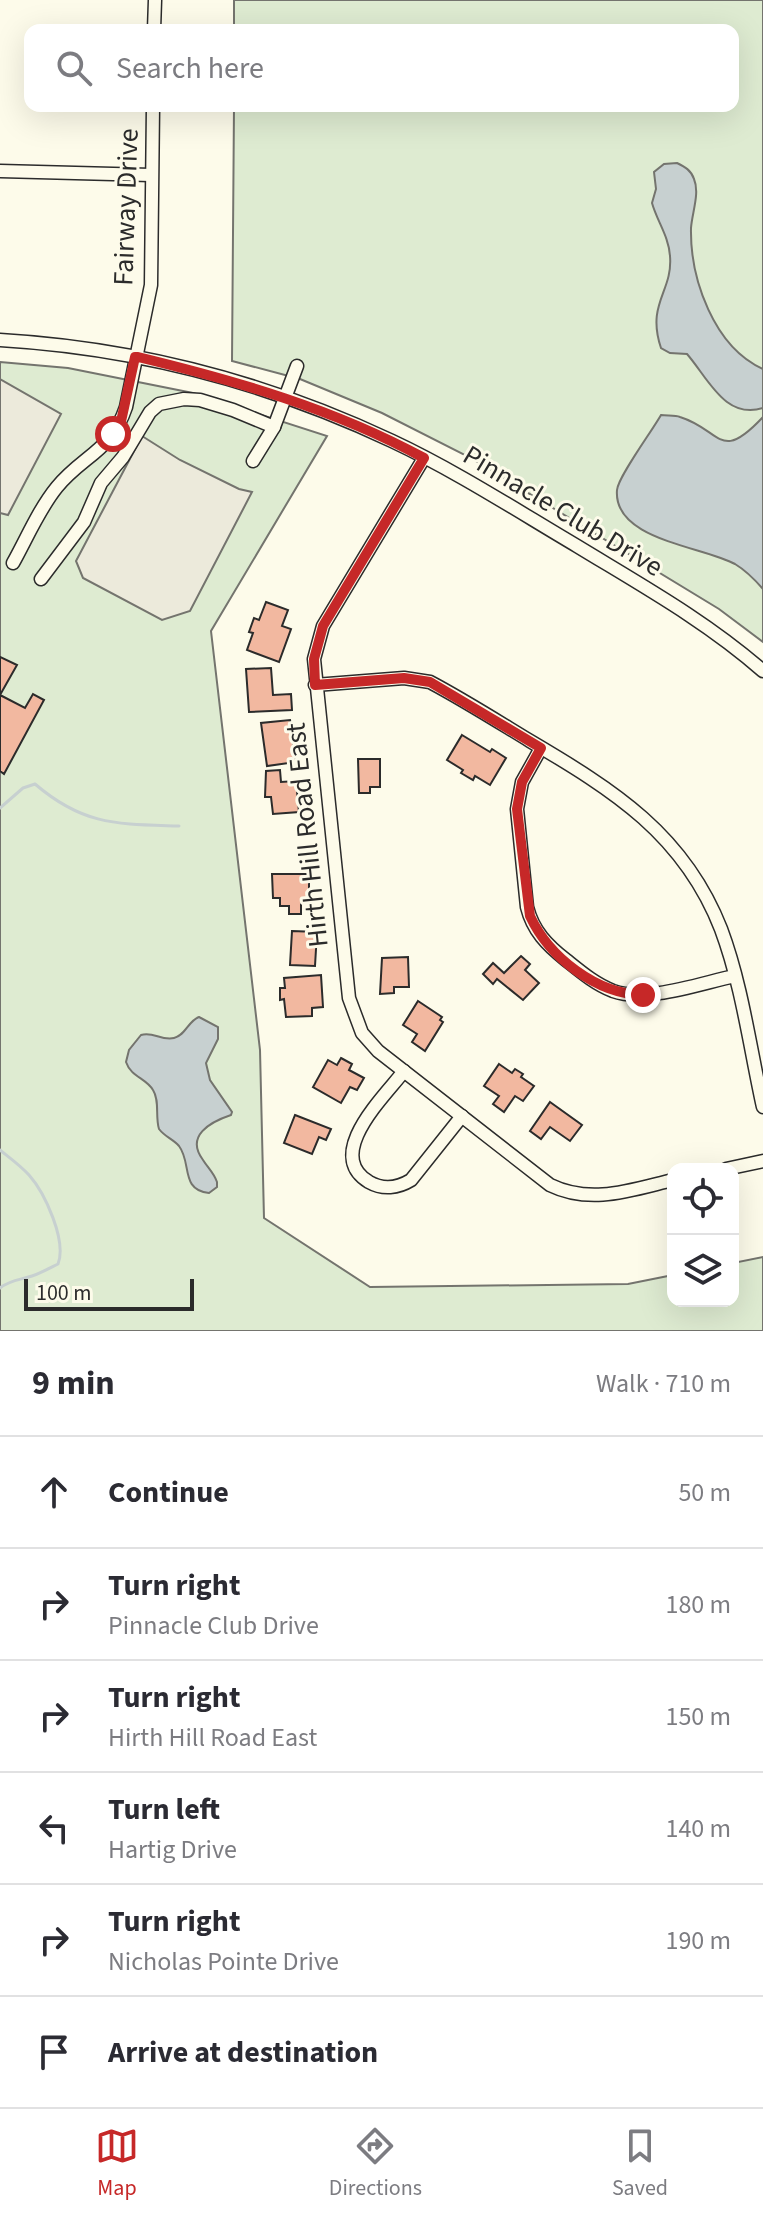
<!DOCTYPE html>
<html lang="en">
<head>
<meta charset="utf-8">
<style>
  :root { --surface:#fff; --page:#f2f2f3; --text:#2b2b33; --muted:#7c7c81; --line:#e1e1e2; --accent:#c62828 }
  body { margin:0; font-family:"Source Sans 3",sans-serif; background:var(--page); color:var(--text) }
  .controls { position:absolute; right:24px; bottom:24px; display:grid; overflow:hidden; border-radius:16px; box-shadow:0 8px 32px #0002 }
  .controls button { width:72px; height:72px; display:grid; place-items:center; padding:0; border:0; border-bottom:2px solid var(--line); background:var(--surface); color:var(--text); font:40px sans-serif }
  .scale { position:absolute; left:24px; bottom:20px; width:170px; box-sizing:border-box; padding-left:8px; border:4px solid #2b2b2b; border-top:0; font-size:22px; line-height:28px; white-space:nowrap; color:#2b2b2b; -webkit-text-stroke:6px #fdfbea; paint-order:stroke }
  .stop { position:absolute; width:24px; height:24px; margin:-18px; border:6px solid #c62828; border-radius:50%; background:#fff }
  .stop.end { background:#c62828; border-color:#fff; box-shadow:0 2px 8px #0008 }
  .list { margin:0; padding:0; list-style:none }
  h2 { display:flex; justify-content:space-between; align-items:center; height:104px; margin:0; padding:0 32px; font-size:34px }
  h2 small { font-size:26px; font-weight:400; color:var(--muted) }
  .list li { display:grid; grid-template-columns:52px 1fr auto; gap:24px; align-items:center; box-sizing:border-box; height:112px; padding:0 32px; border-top:2px solid var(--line) }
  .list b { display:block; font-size:30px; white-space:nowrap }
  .list p { margin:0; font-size:26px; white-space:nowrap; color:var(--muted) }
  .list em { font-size:26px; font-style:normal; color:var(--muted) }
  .icon { flex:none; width:44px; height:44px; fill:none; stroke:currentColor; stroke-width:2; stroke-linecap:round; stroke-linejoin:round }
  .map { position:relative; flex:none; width:763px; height:1331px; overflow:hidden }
  .search { position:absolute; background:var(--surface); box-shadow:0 8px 32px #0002; left:24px; right:24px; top:24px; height:88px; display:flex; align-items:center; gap:20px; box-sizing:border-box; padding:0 28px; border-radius:16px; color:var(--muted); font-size:30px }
  .sheet { height:776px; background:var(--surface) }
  nav { display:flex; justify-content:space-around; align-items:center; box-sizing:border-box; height:112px; border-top:2px solid var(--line); background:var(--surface); font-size:22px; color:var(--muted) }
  nav a { display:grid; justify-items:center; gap:4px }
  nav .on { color:var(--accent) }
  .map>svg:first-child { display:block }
  .green { fill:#deebd1; stroke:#74746e; stroke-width:2 }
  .parking { fill:#eceadb; stroke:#74746e; stroke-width:2 }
  .water { fill:#c7d0d0; stroke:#74746e; stroke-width:2 }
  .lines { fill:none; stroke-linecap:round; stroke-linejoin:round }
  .stream { stroke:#c7d0d0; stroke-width:3 }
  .building { fill:#f2b8a0; stroke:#2b2b2b; stroke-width:2 }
  .minor-casing { stroke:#2b2b2b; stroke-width:15 }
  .minor { stroke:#fdfbea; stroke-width:12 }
  .route { stroke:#c62828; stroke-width:10 }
  .labels { text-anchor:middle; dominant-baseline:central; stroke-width:6; stroke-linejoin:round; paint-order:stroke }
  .street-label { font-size:28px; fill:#2b2b2b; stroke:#fdfbea }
</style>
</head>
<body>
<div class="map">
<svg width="763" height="1331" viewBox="0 0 763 1331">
  <rect width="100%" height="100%" fill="#fdfbea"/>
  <g class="green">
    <polygon points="234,0 763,0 763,642 719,609 469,457 382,413 300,379 232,361 234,106 733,106 733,30 234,30"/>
    <polygon points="0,362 68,368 193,393 327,436 211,631 260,1050 264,1218 370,1287 628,1284 673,1275 673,1301 733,1301 733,1263 763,1257 763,1331 0,1331"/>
  </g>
  <g class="parking">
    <polygon points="0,379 61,414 8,515 0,513"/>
    <polygon points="142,436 180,460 239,489 252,492 190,611 162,620 83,578 76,561"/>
  </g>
  <g class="water">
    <path d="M677 163C685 167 691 170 694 179 700 193 692 213 691 228 690 279 714 347 763 369V408C725 420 708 378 687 354L670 353 661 348C646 303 673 292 670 256 669 237 657 221 652 203L656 189 654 172 664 164Z"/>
    <path d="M661 415C667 416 675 415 680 417 722 430 719 464 763 417V589C756 581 745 570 735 564 702 546 613 540 617 490 618 477 652 431 661 415Z"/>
    <path d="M199 1017 218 1027V1039L206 1063 210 1080 232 1112 231 1115C210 1122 185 1136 203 1160 208 1168 214 1173 217 1182V1187L209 1193C180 1190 192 1163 179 1146 173 1139 165 1137 159 1129 155 1116 160 1101 153 1090 146 1078 131 1077 126 1062L129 1050 141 1035C153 1031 161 1041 174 1038 186 1035 188 1021 199 1017Z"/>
  </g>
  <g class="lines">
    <g class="stream">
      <path d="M0 808 23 788 35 784C84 826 118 824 179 826"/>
      <path d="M0 1150C10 1158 21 1166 29 1175 45 1193 67 1241 58 1264 50 1268 41 1273 32 1276 20 1280 10 1280 0 1288"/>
    </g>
  </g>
  <g class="building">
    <polygon points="266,602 288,610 282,626 291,629 279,662 247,650 253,633 249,632 254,618 259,620"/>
    <polygon points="0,657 17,665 0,695 25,708 33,694 44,700 4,774 0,771"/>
    <polygon points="271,668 273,695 291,694 292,710 249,712 246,669"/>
    <polygon points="290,720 296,762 267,766 261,723"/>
    <polygon points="462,735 490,752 492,749 506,758 490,785 475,776 473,780 461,773 463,770 447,760"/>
    <polygon points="358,759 380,759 380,787 370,787 370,793 359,793"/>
    <polygon points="280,770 281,782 296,781 299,812 273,814 271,797 265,797 266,771"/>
    <polygon points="272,874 309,874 309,903 301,903 301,914 289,914 289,906 280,906 280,898 273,898"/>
    <polygon points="292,931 317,932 315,966 290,965"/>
    <polygon points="521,956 530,964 525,970 539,983 523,1000 497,979 493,984 483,974 493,963 504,973"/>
    <polygon points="408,957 409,987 394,987 394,993 380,994 382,958"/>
    <polygon points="321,975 323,1007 312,1008 312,1016 286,1017 284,999 280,1000 280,988 285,988 284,978"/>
    <polygon points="418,1001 442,1017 440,1020 443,1022 425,1051 412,1042 417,1034 403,1025"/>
    <polygon points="341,1058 352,1064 349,1070 364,1078 357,1090 350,1087 341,1103 313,1087 328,1060 337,1065"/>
    <polygon points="499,1064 512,1073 515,1069 523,1074 521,1077 534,1086 523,1101 515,1096 504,1112 493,1104 499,1096 484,1086"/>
    <polygon points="550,1102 582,1125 570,1141 550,1127 541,1139 530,1131"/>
    <polygon points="295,1115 331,1129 326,1140 319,1137 312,1154 284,1143"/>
  </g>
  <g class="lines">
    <g class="minor-casing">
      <g id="minor">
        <polyline points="154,30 155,0"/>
        <polyline points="0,171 151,175"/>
        <path d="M0 340C136 348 269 383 392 441 456 471 516 510 577 546 641 585 706 621 763 671"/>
        <path d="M424 458 323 626 314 659 349 998 362 1033 378 1051 550 1185C591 1205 631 1190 673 1180"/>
        <polyline points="253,461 274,427 297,366"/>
        <path d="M13 563C27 538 39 509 57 487 83 455 111 452 126 407L151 285 153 106"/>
        <polyline points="41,579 84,522 101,483 123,457 150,412 159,404 184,399 200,400 233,410 274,427"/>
        <path d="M315 685 404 678 430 682C464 700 497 721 530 741 613 790 684 834 721 929 742 985 750 1048 763 1107"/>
        <path d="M541 748 522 782 517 809 527 907C533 931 547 945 566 960 581 972 595 984 613 991 646 1003 701 983 735 976"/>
        <path d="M404 1071C385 1096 323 1154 369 1182 383 1190 398 1188 411 1180L462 1116"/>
        <polyline points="726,1169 763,1161"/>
      </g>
    </g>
    <use href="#minor" class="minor"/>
  </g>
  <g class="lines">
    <path class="route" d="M113 434 120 426 135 357H138C237 381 334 409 424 458L323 626 314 659 315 685 404 678 430 682 541 748 522 782 517 809 530 916C549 957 596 994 643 995"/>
  </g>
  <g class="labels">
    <g class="street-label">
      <text transform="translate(126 207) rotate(-88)">Fairway Drive</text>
      <text transform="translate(563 511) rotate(31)">Pinnacle Club Drive</text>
      <text transform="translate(307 835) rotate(-96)">Hirth Hill Road East</text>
    </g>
  </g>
</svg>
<div class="controls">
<button><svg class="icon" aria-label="locate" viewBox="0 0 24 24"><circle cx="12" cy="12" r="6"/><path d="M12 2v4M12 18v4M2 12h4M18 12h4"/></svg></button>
<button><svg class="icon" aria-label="layers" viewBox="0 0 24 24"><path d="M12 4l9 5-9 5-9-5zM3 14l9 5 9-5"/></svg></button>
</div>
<div class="scale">100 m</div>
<div class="stop" style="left:113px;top:434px"></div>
<div class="stop end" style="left:643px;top:995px"></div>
<div class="search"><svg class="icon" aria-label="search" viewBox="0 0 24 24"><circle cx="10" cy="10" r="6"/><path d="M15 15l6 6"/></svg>Search here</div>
</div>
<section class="sheet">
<h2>9 min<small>Walk · 710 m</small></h2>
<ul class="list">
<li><svg class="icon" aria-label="ahead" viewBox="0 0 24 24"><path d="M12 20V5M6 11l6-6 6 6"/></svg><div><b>Continue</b></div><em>50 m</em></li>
<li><svg class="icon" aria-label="right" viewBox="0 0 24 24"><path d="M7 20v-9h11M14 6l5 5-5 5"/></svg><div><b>Turn right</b><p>Pinnacle Club Drive</p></div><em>180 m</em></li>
<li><svg class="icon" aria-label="right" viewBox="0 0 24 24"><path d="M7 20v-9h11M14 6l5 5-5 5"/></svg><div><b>Turn right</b><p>Hirth Hill Road East</p></div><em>150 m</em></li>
<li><svg class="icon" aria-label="left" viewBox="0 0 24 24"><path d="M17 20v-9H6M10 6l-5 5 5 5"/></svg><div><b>Turn left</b><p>Hartig Drive</p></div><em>140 m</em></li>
<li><svg class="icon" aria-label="right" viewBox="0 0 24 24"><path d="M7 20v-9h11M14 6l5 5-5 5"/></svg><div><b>Turn right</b><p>Nicholas Pointe Drive</p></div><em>190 m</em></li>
<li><svg class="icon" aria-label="arrive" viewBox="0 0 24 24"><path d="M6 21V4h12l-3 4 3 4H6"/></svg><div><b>Arrive at destination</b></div></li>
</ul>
</section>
<nav>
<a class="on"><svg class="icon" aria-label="map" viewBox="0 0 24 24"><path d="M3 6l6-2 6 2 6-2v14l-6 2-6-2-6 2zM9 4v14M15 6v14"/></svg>Map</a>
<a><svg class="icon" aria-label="directions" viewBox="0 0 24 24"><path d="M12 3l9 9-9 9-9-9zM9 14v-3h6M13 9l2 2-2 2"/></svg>Directions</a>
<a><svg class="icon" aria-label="saved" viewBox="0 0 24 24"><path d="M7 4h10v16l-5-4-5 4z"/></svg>Saved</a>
</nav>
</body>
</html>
